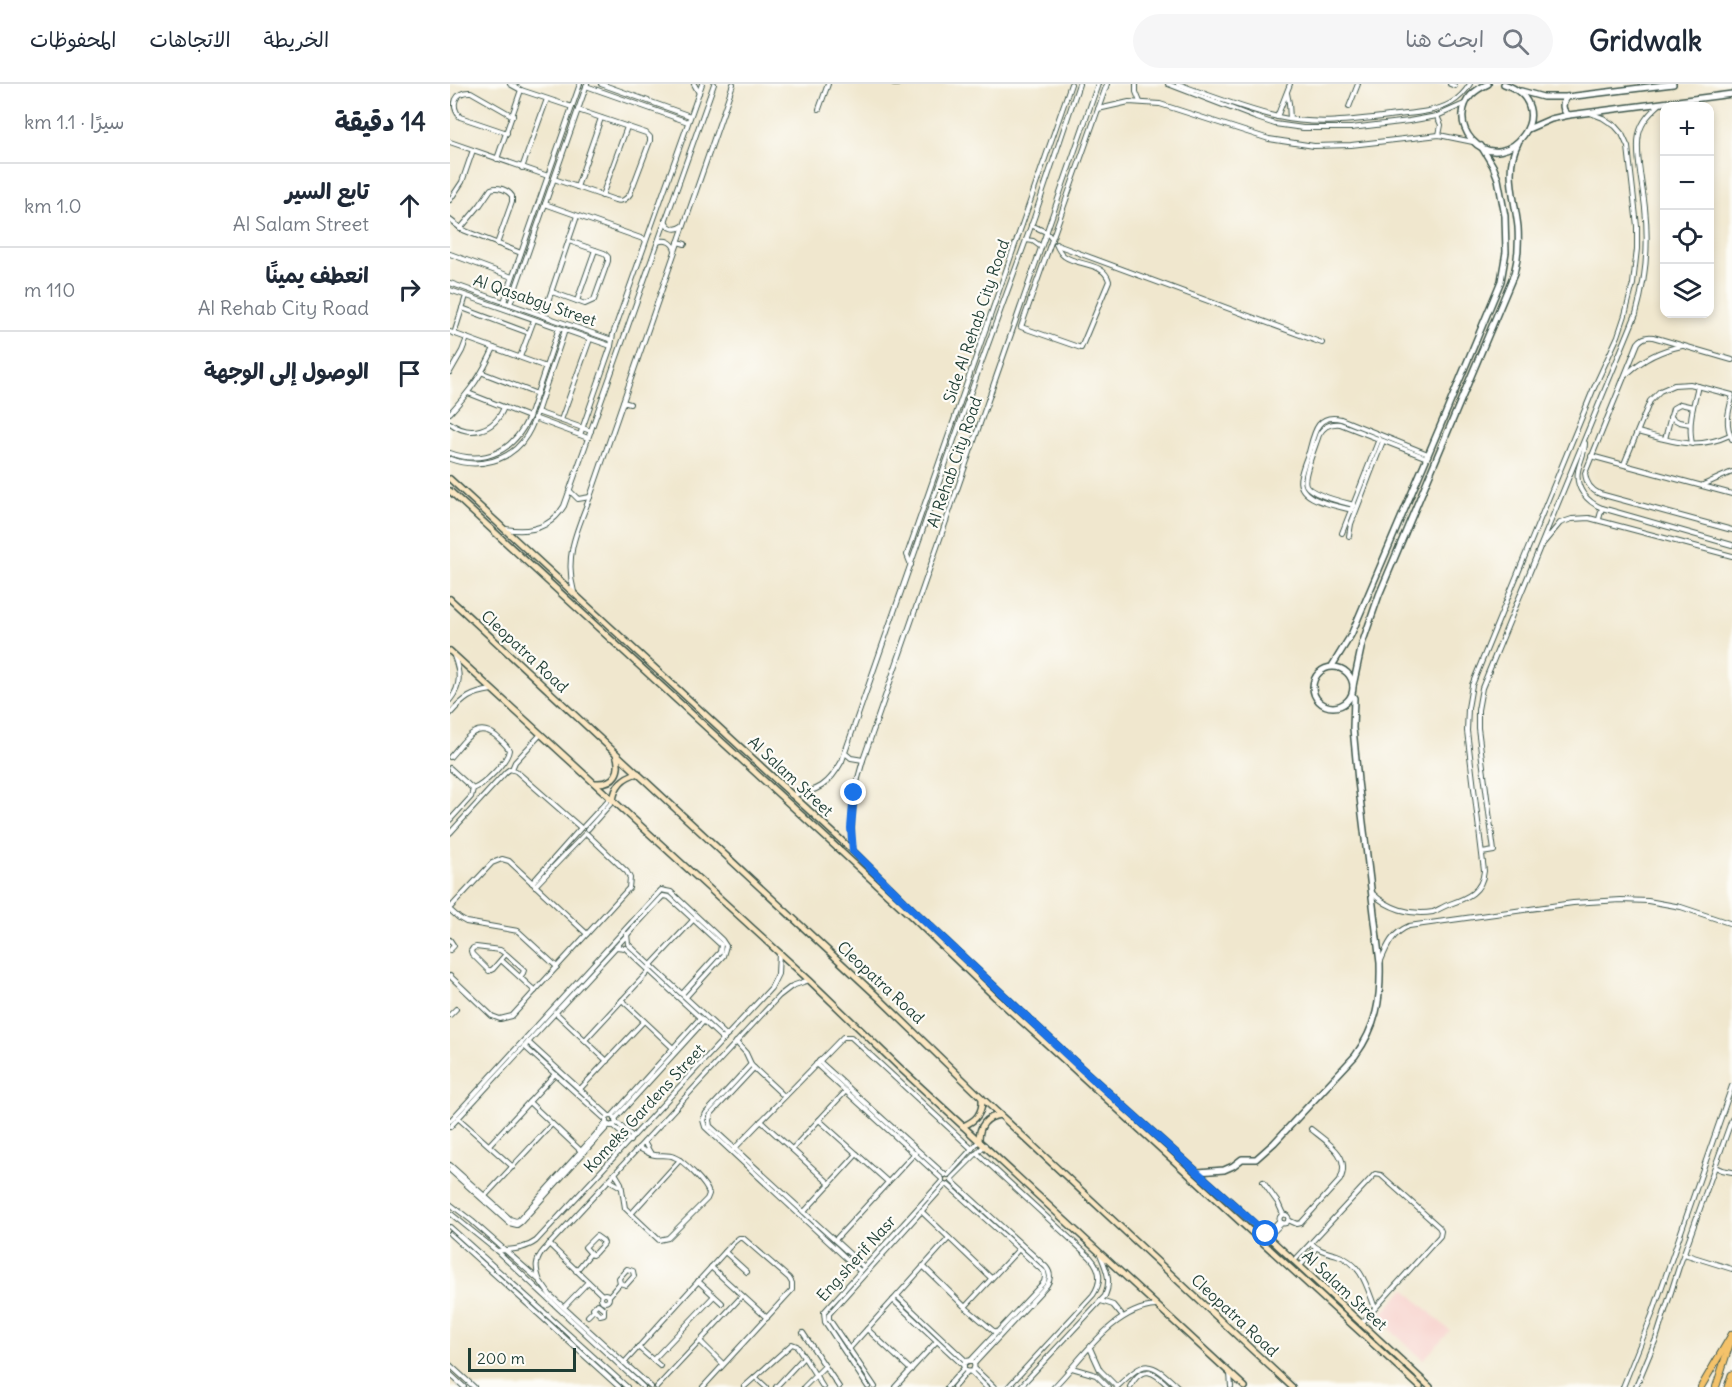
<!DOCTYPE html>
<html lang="ar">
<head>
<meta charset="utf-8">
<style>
  :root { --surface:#fff; --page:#f6f6f7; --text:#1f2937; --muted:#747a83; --line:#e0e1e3 }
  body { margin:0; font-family:Delius,"Playpen Sans Arabic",sans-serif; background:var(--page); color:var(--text); direction:rtl }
  .controls { position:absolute; right:18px; top:18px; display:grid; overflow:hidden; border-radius:12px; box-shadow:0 3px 9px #0003 }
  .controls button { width:54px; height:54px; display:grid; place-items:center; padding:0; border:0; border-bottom:2px solid var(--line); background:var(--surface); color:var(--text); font:30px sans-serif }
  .scale { position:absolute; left:18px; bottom:15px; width:108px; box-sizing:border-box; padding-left:6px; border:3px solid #1f3d34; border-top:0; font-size:16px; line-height:21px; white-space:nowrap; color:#1f3d34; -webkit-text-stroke:4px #fdfcf7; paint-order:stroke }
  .stop { position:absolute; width:18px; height:18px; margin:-14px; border:4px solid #1a73e8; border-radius:50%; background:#fff }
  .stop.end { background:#1a73e8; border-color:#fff; box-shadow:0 2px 6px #0008 }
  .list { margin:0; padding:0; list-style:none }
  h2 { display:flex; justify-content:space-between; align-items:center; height:78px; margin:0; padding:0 24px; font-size:26px }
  h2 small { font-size:20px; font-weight:400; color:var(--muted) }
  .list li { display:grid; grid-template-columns:39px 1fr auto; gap:18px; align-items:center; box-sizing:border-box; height:84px; padding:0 24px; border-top:2px solid var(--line) }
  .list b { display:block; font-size:22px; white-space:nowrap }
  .list p { margin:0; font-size:20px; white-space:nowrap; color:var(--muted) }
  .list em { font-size:20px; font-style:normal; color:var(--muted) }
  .icon { flex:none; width:33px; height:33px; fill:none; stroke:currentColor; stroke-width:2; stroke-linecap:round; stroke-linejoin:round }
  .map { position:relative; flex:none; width:1282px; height:1303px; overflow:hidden; direction:ltr }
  header { display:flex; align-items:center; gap:36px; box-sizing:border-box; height:84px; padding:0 30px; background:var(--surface); border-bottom:2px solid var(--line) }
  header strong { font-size:28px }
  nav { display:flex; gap:33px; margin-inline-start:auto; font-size:21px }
  .search { width:420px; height:54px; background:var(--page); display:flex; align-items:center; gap:15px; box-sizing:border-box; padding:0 21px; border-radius:33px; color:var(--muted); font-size:22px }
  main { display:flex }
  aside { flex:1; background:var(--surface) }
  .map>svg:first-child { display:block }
  .built { fill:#f7d0cb }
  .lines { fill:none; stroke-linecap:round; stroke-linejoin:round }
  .minor-casing { stroke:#3e564b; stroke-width:6 }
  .tertiary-casing { stroke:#3e564b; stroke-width:8 }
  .secondary-casing { stroke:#3e564b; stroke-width:8 }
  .primary-casing { stroke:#3e564b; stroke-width:8 }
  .trunk-casing { stroke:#3e564b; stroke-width:9 }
  .minor { stroke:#fff; stroke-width:4 }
  .tertiary { stroke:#fff; stroke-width:5 }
  .secondary { stroke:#fbe7c3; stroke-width:5 }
  .primary { stroke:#f4c26a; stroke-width:6 }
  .trunk { stroke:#f4c26a; stroke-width:7 }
  .route { stroke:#1a73e8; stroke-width:8 }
  .labels { text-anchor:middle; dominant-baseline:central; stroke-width:4.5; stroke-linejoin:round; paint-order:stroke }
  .street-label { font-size:16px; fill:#1f3d34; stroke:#fdfcf7 }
</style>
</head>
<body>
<header>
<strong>Gridwalk</strong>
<div class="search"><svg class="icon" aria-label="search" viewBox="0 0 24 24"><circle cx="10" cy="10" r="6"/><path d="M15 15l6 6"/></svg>ابحث هنا</div>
<nav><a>الخريطة</a><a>الاتجاهات</a><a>المحفوظات</a></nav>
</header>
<main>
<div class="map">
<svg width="1282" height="1303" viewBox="0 0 1282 1303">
  <rect width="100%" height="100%" fill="#fdfcf7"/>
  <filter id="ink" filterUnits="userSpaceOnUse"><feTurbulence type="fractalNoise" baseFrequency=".0167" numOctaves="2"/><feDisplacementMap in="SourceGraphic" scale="12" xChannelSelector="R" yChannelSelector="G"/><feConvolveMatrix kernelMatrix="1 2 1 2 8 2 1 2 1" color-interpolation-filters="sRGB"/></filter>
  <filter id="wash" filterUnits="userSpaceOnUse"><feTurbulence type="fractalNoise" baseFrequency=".008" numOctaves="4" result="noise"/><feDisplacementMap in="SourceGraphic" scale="24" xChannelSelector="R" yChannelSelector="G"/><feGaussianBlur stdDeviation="1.35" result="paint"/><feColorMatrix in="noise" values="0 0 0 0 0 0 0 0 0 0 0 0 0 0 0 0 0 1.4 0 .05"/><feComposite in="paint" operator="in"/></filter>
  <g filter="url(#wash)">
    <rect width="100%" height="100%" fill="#f0e7ce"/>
    <polygon class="built" points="955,1205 1000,1247 973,1276 928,1234"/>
  </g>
  <g filter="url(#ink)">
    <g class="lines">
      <g class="minor-casing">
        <g id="minor">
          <polyline points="60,0 71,6 122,23"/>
          <polyline points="151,0 240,32"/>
          <polyline points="244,0 249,9"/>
          <polyline points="444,0 447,0"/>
          <polyline points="686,0 686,8 690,18"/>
          <polyline points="718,0 804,33 825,40 853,44 901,44 959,37 987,32 1014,20"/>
          <path d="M728 0C761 12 794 25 828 33 868 42 908 36 947 31 965 29 985 28 1001 19 1008 15 1015 8 1020 0"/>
          <polyline points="1000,0 1005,2"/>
          <polyline points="136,2 238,38"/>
          <polyline points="837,9 839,19 840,35"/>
          <polyline points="899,23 908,0"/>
          <polyline points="369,25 378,0"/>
          <polyline points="648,25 679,18 710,20 819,55 864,62 901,61 989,51 1023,58"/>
          <polyline points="987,32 991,41 989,51"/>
          <polyline points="827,33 840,0"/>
          <path d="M57 49 10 33C0 21 5 7 21 8L63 32"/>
          <polyline points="0,58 98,92"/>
          <polyline points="47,75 71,6"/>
          <polyline points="72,84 97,15"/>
          <path d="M104 95 165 116C172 118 176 116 180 110L200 57V53L196 49 128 26"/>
          <polyline points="127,103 151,34"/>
          <polyline points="152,112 177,43"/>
          <polyline points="0,116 12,98 23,66"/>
          <polyline points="95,120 196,156"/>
          <polyline points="0,136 13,146 71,169"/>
          <path d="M215 136C218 145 226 147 233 142"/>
          <polyline points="581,141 596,148 602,155"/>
          <path d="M10 145 30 121 41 105C48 102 58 106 62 112V118L47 160"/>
          <polyline points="576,156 583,157 590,162"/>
          <path d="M208 158C216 155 223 158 225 166"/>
          <polyline points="228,158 235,160"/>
          <path d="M606 160C608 165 610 169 614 172 628 182 654 178 659 197L631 264 571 243 657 0"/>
          <polyline points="607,161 872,259"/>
          <polyline points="0,170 62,193"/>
          <polyline points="0,199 162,256"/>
          <polyline points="0,206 161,262"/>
          <polyline points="102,208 135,220 144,216 158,177 158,173 154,169 119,157"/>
          <polyline points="127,217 145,166"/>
          <polyline points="54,218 130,0"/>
          <polyline points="60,220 137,0"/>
          <polyline points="12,224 79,249"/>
          <polyline points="93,232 127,132"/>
          <polyline points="0,248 96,283"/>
          <polyline points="4,250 16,212"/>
          <polyline points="70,273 84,236"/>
          <path d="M1282 276 1203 253C1197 252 1192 254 1188 259L1135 389C1136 399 1141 406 1150 410L1282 446"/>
          <polyline points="0,288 12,267 17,254"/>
          <polyline points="33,289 87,310"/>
          <path d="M1178 289C1193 275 1211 266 1232 262"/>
          <polyline points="18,309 79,333"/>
          <path d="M1282 314C1278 329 1275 340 1282 355"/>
          <polyline points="173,318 180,320"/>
          <polyline points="87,328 141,347"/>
          <path d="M0 329C21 306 31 292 44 264"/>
          <polyline points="1220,333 1229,338 1240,340"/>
          <polyline points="84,334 138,354"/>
          <polyline points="111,336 140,255"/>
          <path d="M0 339C20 354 45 347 54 323"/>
          <path d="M1188 348C1221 357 1246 367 1280 351"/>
          <polyline points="130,351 161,262 163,250 252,0"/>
          <polyline points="1215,355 1223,324 1230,320 1243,323"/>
          <path d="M1135 359C1135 369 1130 377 1128 387 1125 404 1137 418 1152 424L1282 461"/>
          <path d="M1242 360C1238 339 1243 322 1248 302"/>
          <path d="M0 369C36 382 64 366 79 333L109 244"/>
          <polyline points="1141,372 1282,410"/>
          <path d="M0 375C28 385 61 378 77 351 85 338 89 322 94 307 101 287 108 267 115 246"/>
          <polyline points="1174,380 1200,317 1210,307 1224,301 1240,300 1282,311"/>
          <polyline points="1253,401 1282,388"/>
          <polyline points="120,407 128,415 140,413"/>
          <path d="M904 421C893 418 861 411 856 401 852 393 866 361 869 351 873 343 880 339 890 340L977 374"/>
          <path d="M902 426C884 421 844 416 851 391 853 383 856 375 859 368 864 349 867 329 891 335L978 370"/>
          <polyline points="1149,435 1152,424"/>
          <path d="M56 445C80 449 101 444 114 422L264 0"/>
          <polyline points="892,449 929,355"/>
          <polyline points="899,452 901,440 933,357"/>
          <polyline points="1091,462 1110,439 1122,435 1139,434 1282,472"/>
          <polyline points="461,481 457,471 458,468 621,0"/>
          <path d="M124 508C114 472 127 446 140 413L283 0"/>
          <path d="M0 616C12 601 10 588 4 572"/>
          <path d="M0 630C14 614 21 609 42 606"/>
          <polyline points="395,669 401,674 413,676"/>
          <path d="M0 673C13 659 25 635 46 652 51 657 56 660 59 666 58 677 34 701 23 705L21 713 0 736"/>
          <polyline points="0,684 23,705"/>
          <polyline points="62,685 65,678 91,650"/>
          <path d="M341 711C368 708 379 701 392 677L520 310 584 134 629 0"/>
          <polyline points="134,742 160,714"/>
          <polyline points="138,745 163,717"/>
          <polyline points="0,749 56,688 60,685 66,687 131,744"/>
          <path d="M402 765C400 734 404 705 413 676L648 0"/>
          <path d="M1032 769 1044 767 1028 644V626L1032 604 1186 230C1196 195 1199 160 1195 124 1193 104 1185 69 1189 50 1192 37 1200 29 1210 20"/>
          <polyline points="82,799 130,745"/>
          <polyline points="85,802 135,750"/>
          <path d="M922 809C938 824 960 832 983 828 988 826 994 822 1000 820 1017 814 1032 808 1034 787L1017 647 1018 624 1022 601 1143 306 1168 252 1175 231 1183 200 1187 165V142L1178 63 1172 50 1165 42 1153 34 1140 29"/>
          <polyline points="0,824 42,779 52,775 59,777 137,850"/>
          <polyline points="0,826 9,834 16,838 68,847 107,883"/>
          <polyline points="177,850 178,860 277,952"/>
          <polyline points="0,856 4,862 0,866"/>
          <polyline points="166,863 175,864 274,956"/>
          <polyline points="56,870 50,866 26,863 23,864 21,867 22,870 39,887 43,885 56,870 74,886 73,889 70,893"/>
          <polyline points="51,876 85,907"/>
          <path d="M930 879C937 862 942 849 959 842L1123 819 1171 816 1198 817 1231 823 1282 840"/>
          <polyline points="200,882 244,835"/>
          <polyline points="0,892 42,932 50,935 62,932 179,804 180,794 177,788 136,749"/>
          <polyline points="172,916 223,964"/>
          <polyline points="105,928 157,977"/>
          <polyline points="0,931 6,925"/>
          <polyline points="135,956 200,886"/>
          <polyline points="78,958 159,1032"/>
          <polyline points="286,958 296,969 302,982 334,1012"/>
          <polyline points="74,962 156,1036"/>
          <polyline points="369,977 495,1091"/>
          <polyline points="301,980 256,1029 253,1036 255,1043 410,1187"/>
          <polyline points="366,980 492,1095"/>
          <polyline points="304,984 261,1030 259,1036 260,1042 414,1183"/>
          <polyline points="130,1005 194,937"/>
          <polyline points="79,1018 131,1067"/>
          <polyline points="162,1032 250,934"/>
          <circle cx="161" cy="1037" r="5"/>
          <polyline points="8,1034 63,1083"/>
          <polyline points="165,1035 254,937"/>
          <polyline points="369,1036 438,1098"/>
          <polyline points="0,1037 211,806 221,808 272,856 276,862 273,872 236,913"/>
          <polyline points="165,1037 183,1053"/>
          <polyline points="311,1037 380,1100"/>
          <polyline points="162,1041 180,1057"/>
          <polyline points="0,1043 213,812 219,813 271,861 270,868 232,910"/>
          <polyline points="194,1058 201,1070"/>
          <polyline points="39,1061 105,990"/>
          <polyline points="284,1065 393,953 401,953 522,1065"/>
          <polyline points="342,1065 396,1007"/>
          <path d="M527 1069 640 1173C651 1185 652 1198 643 1211L558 1303"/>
          <polyline points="0,1081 60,1135 66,1137 69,1136 156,1039"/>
          <polyline points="1265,1083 1272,1086 1282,1088"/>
          <polyline points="0,1086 59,1139 67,1141 71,1138 159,1041"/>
          <path d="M165 1089 171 1099 175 1124 209 1156 218 1154 257 1115 259 1110C257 1100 233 1076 224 1073 218 1070 211 1072 205 1071 198 1070 194 1066 188 1064"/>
          <polyline points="498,1091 529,1057"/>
          <polyline points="502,1094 535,1061"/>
          <polyline points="159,1096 171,1103"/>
          <path d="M502 1097 596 1183C601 1189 601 1195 597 1201L524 1280"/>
          <polyline points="813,1098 828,1119 833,1130"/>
          <polyline points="498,1101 594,1188 595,1193 594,1198 520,1277"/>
          <polyline points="35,1112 102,1040"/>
          <polyline points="0,1120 22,1137 90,1197 100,1211 201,1303"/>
          <polyline points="471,1127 541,1194"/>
          <polyline points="354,1128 407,1070"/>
          <polyline points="0,1129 47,1167 193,1303"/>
          <polyline points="181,1130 230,1076"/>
          <circle cx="834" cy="1135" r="4.5"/>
          <path d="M838 1136 847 1140 851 1139 890 1096C902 1072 877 1058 861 1045"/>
          <polyline points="0,1143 177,1303"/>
          <polyline points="0,1150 169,1303"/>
          <polyline points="816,1151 829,1137"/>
          <polygon points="146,1152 153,1157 154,1159 145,1169 142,1171 135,1163"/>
          <polyline points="818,1153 832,1139"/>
          <polyline points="385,1156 465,1069"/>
          <path d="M861 1159C869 1167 877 1168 887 1171 912 1179 917 1203 925 1224"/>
          <polyline points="99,1160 152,1211"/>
          <path d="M47 1167C61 1165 74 1166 86 1157L321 904 328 890 329 869"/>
          <polyline points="275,1168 297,1188"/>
          <polyline points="1234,1170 1282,1185"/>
          <polyline points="844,1177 925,1090 931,1091 989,1143 991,1147 990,1152 911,1240"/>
          <polyline points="473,1182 515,1223 546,1249"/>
          <polyline points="850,1182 866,1164"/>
          <polyline points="261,1183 317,1234"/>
          <polygon points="177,1185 183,1187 184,1192 176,1201 170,1199 169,1194"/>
          <polyline points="126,1187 140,1170"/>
          <path d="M90 1197C85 1184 85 1176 94 1166L329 912 342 902 359 896"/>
          <polyline points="248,1197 272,1219"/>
          <circle cx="155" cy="1214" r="4"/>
          <polyline points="159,1212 170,1199"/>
          <polyline points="447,1212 517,1278"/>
          <polyline points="443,1216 514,1282"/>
          <polyline points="651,1217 663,1221 673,1233"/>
          <polygon points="148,1220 154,1225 154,1230 150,1231 143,1224 146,1221"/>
          <polyline points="114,1223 138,1198"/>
          <polyline points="515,1223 569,1165"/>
          <polyline points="138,1232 144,1226"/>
          <polyline points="417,1245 461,1286"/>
          <polyline points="353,1249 389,1303"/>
          <polyline points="250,1257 273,1280"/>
          <polyline points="188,1263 210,1282"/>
          <polyline points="640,1264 650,1286 667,1303"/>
          <polyline points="399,1265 499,1154"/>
          <polyline points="203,1276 264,1212"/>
          <circle cx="519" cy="1282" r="5.5"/>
          <polyline points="174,1279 284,1158 289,1154 293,1154 339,1194 342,1199 342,1206 253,1303"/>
          <polyline points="0,1281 24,1303"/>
          <polyline points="524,1284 544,1303"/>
          <polyline points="622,1284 646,1291 658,1303"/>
          <polyline points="521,1288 536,1303"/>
          <polyline points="780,1289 781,1303"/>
          <polyline points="0,1290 14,1303"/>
          <polyline points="305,1293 316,1303"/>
          <polyline points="207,1303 292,1212"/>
          <polyline points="294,1303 342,1260 347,1262 373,1303"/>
          <polyline points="326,1303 354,1273"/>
          <polyline points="354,1303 375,1282"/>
          <polyline points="418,1303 375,1238 374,1228 492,1097"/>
          <polyline points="425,1303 379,1235 379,1230 495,1101"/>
          <polyline points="445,1303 487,1257"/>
          <polyline points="497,1303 514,1284"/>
          <polyline points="504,1303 517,1288"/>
          <path d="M570 1303 655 1212C662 1196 656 1185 650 1170"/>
          <path d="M604 1303C633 1274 662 1225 706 1222"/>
          <path d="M667 1303C696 1275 699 1276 728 1303"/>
          <path d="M680 1303C692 1280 704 1287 719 1303"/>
          <polyline points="1173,1303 1202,1231 1282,1002"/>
          <polyline points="1186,1303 1206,1255 1229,1183 1282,1035"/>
        </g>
      </g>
      <g class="tertiary-casing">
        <g id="tertiary">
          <path d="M1038 0C1025 6 1014 14 1013 30 1012 39 1016 49 1022 56 1058 95 1114 21 1054 0"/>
          <polyline points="1071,7 1093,13 1117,13 1223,0"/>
          <path d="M1117 13C1111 19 1112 27 1119 31"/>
          <polyline points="1078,45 1101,35 1119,31 1282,10"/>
          <polyline points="882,582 901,551 995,331 1051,197 1056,168 1055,132 1048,95 1043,82 1031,62"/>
          <circle cx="883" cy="603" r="20"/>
          <path d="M903 602 912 560 929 511 1064 190C1068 175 1069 159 1068 143 1065 115 1054 85 1068 59"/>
          <path d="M748 1088 774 1086 783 1082 792 1075H806L824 1059 905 972C927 942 931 915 930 879L908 697 903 644 904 614 902 611"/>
        </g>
      </g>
      <g class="secondary-casing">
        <g id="secondary">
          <polyline points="0,395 403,767 466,829 630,983 785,1122 980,1303"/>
          <polyline points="0,407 462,833 546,914 589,953 970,1303"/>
          <polyline points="0,515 429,914 532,1014 842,1303"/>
          <polyline points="0,567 359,896 449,983 795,1303"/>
          <path d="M146 699C165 700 172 687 166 670"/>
          <path d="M163 717C165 701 173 693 188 689"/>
          <path d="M513 1042C526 1037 533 1029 532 1014"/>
          <path d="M529 1056C529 1042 536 1033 550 1031"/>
        </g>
      </g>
      <g class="primary-casing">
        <g id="primary">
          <polyline points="1251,1303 1282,1250"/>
          <polyline points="1266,1303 1281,1256"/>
        </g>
      </g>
      <g class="trunk-casing">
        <polyline id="trunk" points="1278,1303 1282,1291"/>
      </g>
      <use href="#minor" class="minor"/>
      <use href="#tertiary" class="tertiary"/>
      <use href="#secondary" class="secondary"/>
      <use href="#primary" class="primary"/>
      <use href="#trunk" class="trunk"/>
    </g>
  </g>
  <g class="lines" filter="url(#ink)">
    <polyline class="route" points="404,709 401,744 403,767 466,829 630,983 816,1150"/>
  </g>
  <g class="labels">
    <g class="street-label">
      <text transform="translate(85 216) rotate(19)">Al Qasabgy Street</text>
      <text transform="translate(526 237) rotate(-71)">Side Al Rehab City Road</text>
      <text transform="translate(504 378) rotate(-71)">Al Rehab City Road</text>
      <text transform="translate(75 567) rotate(43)">Cleopatra Road</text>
      <text transform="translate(341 692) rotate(43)">Al Salam Street</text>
      <text transform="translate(431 898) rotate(43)">Cleopatra Road</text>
      <text transform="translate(194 1024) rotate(-47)">Komeks Gardens Street</text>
      <text transform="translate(406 1174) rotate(-48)">Eng.sherif Nasr</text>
      <text transform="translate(895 1206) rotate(43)">Al Salam Street</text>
      <text transform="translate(785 1231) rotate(43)">Cleopatra Road</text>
    </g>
  </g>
</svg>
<div class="controls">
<button>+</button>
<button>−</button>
<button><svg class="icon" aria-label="locate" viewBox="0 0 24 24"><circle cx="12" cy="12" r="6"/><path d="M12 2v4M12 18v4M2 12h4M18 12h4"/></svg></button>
<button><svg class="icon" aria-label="layers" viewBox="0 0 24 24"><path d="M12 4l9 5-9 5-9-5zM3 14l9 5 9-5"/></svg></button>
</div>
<div class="scale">200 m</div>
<div class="stop" style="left:816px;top:1150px"></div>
<div class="stop end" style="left:404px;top:709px"></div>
</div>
<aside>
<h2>14 دقيقة<small>سيرًا · 1.1 km</small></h2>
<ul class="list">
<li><svg class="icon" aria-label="ahead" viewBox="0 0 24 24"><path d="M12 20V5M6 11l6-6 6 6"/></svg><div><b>تابع السير</b><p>Al Salam Street</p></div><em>1.0 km</em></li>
<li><svg class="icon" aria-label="right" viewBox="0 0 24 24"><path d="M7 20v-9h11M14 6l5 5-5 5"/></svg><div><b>انعطف يمينًا</b><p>Al Rehab City Road</p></div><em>110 m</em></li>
<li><svg class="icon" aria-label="arrive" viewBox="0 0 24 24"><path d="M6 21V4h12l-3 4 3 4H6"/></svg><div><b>الوصول إلى الوجهة</b></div></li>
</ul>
</aside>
</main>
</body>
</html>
